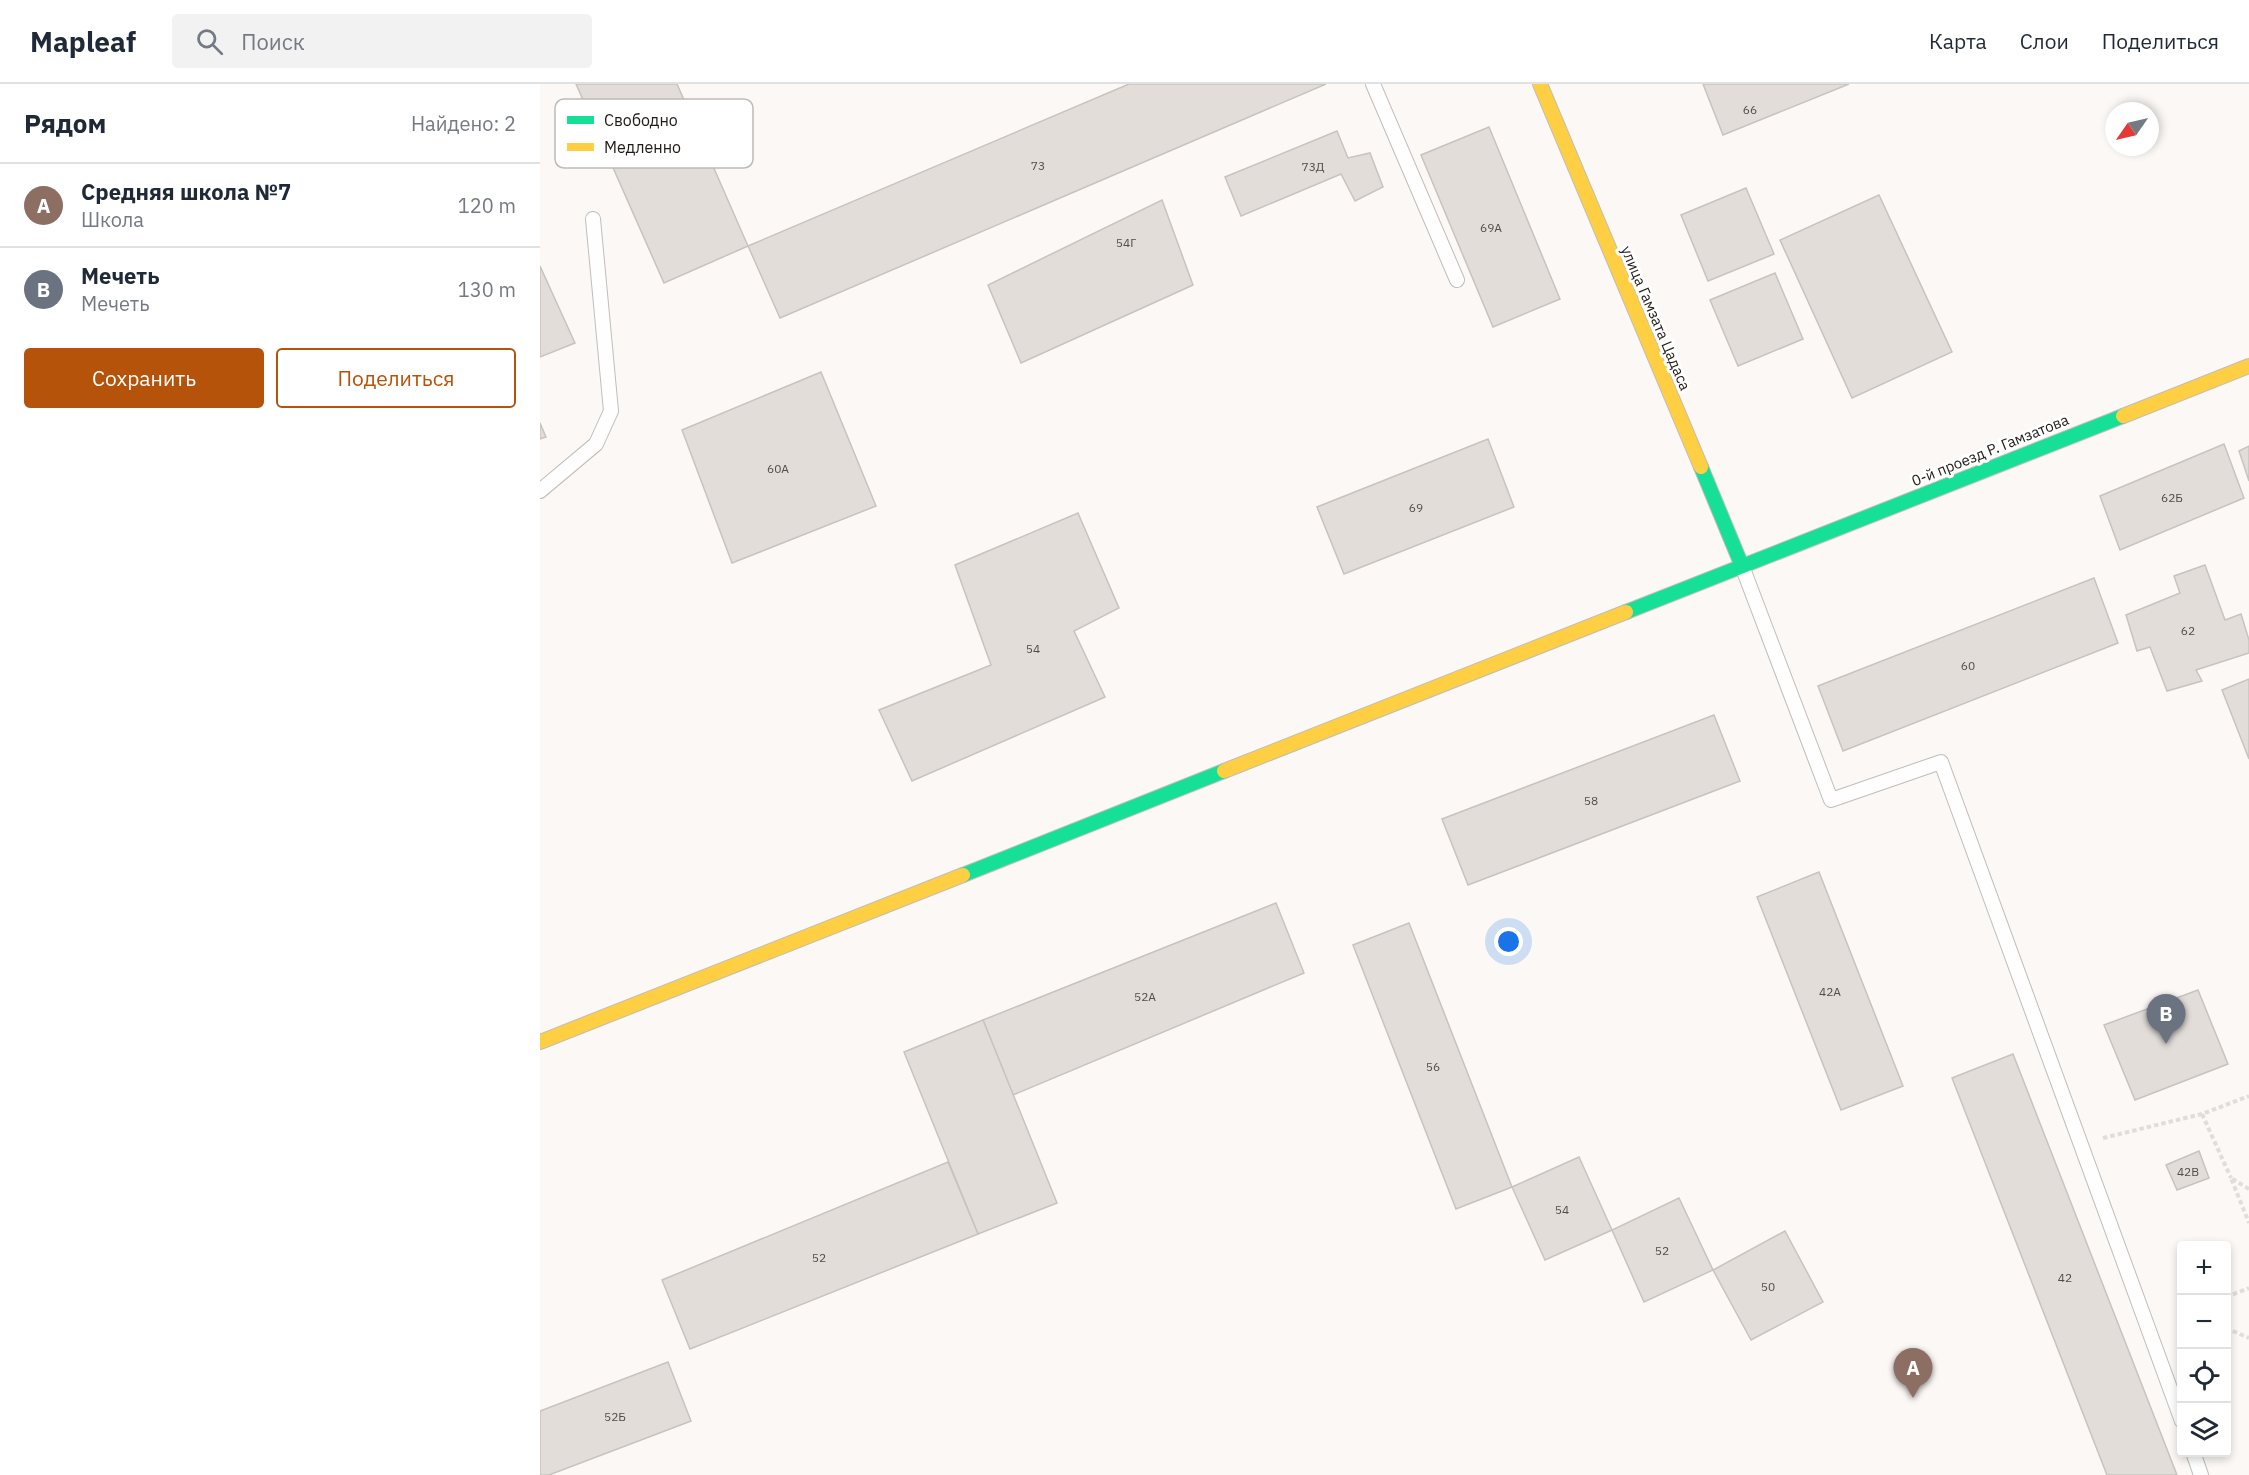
<!DOCTYPE html>
<html lang="ru">
<head>
<meta charset="utf-8">
<style>
  :root { --surface:#fff; --page:#f2f2f3; --text:#1f2937; --muted:#747a83; --line:#e0e1e3; --accent:#b45309 }
  body { margin:0; font-family:"IBM Plex Sans",sans-serif; background:var(--page); color:var(--text) }
  .controls { position:absolute; right:18px; bottom:18px; display:grid; overflow:hidden; border-radius:6px; box-shadow:0 3px 9px #0003 }
  .controls button { width:54px; height:54px; display:grid; place-items:center; padding:0; border:0; border-bottom:2px solid var(--line); background:var(--surface); color:var(--text); font:30px sans-serif }
  .compass { position:absolute; left:1565px; top:18px; width:54px; height:54px; border-radius:50%; background:var(--surface); box-shadow:0 3px 9px #0003; rotate:236deg }
  .you { position:absolute; left:969px; top:858px; width:21px; height:21px; margin:-15px; border:4px solid #fff; border-radius:50%; background:#1a73e8; box-shadow:0 0 0 9px #1a73e833 }
  .badge { display:grid; place-items:center; width:39px; height:39px; border-radius:50%; background:var(--accent); color:#fff; font-size:20px; font-weight:700 }
  .pin { position:absolute; translate:-50% -50px; filter:drop-shadow(0 2px 3px #0008) }
  .pin::after { content:''; position:absolute; top:32px; width:21px; height:18px; background:inherit; clip-path:polygon(0 0,100% 0,50% 100%) }
  .list { margin:0; padding:0; list-style:none }
  h2 { display:flex; justify-content:space-between; align-items:center; height:78px; margin:0; padding:0 24px; font-size:26px }
  h2 small { font-size:20px; font-weight:400; color:var(--muted) }
  .list li { display:grid; grid-template-columns:39px 1fr auto; gap:18px; align-items:center; box-sizing:border-box; height:84px; padding:0 24px; border-top:2px solid var(--line) }
  .list b { display:block; font-size:22px; white-space:nowrap }
  .list p { margin:0; font-size:20px; white-space:nowrap; color:var(--muted) }
  .list em { font-size:20px; font-style:normal; color:var(--muted) }
  .actions { display:flex; gap:12px; padding:18px 24px }
  .actions a { flex:1; padding:14px 0; border:2px solid var(--accent); border-radius:6px; text-align:center; font-size:21px; color:var(--accent) }
  .actions .main { background:var(--accent); color:#fff }
  .icon { flex:none; width:33px; height:33px; fill:none; stroke:currentColor; stroke-width:2; stroke-linecap:round; stroke-linejoin:round }
  .map { position:relative; flex:none; width:1709px; height:1391px; overflow:hidden }
  header { display:flex; align-items:center; gap:36px; box-sizing:border-box; height:84px; padding:0 30px; background:var(--surface); border-bottom:2px solid var(--line) }
  header strong { font-size:28px }
  nav { display:flex; gap:33px; margin-inline-start:auto; font-size:21px }
  .search { width:420px; height:54px; background:var(--page); display:flex; align-items:center; gap:15px; box-sizing:border-box; padding:0 21px; border-radius:6px; color:var(--muted); font-size:22px }
  main { display:flex }
  aside { flex:1; background:var(--surface) }
  .map>svg:first-child { display:block }
  .building { fill:#e2ddd9; stroke:#c7c3bf; stroke-width:1.5 }
  .lines { fill:none; stroke-linecap:round; stroke-linejoin:round }
  .lane-casing { stroke:#c1bdb9; stroke-width:16 }
  .fast-casing { stroke:#c1bdb9; stroke-width:16 }
  .slow-casing { stroke:#c1bdb9; stroke-width:16 }
  .path { stroke:#dfdedc; stroke-width:4; stroke-dasharray:4.5 3; stroke-linecap:butt }
  .lane { stroke:#fefefe; stroke-width:14 }
  .fast { stroke:#16e098; stroke-width:14 }
  .slow { stroke:#ffcf43; stroke-width:14 }
  .labels { text-anchor:middle; dominant-baseline:central; stroke-width:6; stroke-linejoin:round; paint-order:stroke }
  .number-label { font-size:12px; fill:#504c47 }
  .street-label { font-size:15px; fill:#201b16; stroke:#fff }
  .key { fill:#fff; stroke:#bcbbb9; stroke-width:1.5 }
  .key-label { font-size:16px; fill:#201b16 }
</style>
</head>
<body>
<header>
<strong>Mapleaf</strong>
<div class="search"><svg class="icon" aria-label="search" viewBox="0 0 24 24"><circle cx="10" cy="10" r="6"/><path d="M15 15l6 6"/></svg>Поиск</div>
<nav><a>Карта</a><a>Слои</a><a>Поделиться</a></nav>
</header>
<main>
<aside>
<h2>Рядом<small>Найдено: 2</small></h2>
<ul class="list">
<li><span class="badge" style="background:#8d6e63">A</span><div><b>Средняя школа №7</b><p>Школа</p></div><em>120 m</em></li>
<li><span class="badge" style="background:#6b7280">B</span><div><b>Мечеть</b><p>Мечеть</p></div><em>130 m</em></li>
</ul>
<div class="actions"><a class="main">Сохранить</a><a>Поделиться</a></div>
</aside>
<div class="map">
<svg width="1709" height="1391" viewBox="0 0 1709 1391">
  <rect width="100%" height="100%" fill="#fbf8f5"/>
  <g class="building">
    <polygon points="36,0 137,0 208,162 124,199"/>
    <polygon points="589,0 786,0 240,234 208,162"/>
    <polygon points="1163,0 1309,0 1183,51"/>
    <polygon points="949,43 1020,215 953,243 881,71"/>
    <polygon points="797,47 808,74 830,69 843,103 815,117 801,90 701,132 685,93"/>
    <polygon points="1206,104 1234,170 1168,197 1141,131"/>
    <polygon points="1339,111 1412,268 1312,314 1240,156"/>
    <polygon points="622,116 653,201 481,279 448,201"/>
    <polygon points="0,182 35,259 0,273"/>
    <polygon points="1235,189 1263,255 1198,282 1170,216"/>
    <polygon points="281,288 336,422 192,479 142,346"/>
    <polygon points="0,339 6,353 0,355"/>
    <polygon points="948,355 974,423 804,490 777,423"/>
    <polygon points="1684,360 1704,414 1580,466 1560,412"/>
    <polygon points="1709,362 1709,397 1699,367"/>
    <polygon points="538,429 579,524 534,547 565,613 372,697 339,626 451,581 415,481"/>
    <polygon points="1665,481 1685,536 1701,530 1709,556 1709,569 1656,586 1662,597 1627,607 1610,563 1597,567 1586,531 1640,509 1634,492"/>
    <polygon points="1554,494 1578,559 1303,667 1278,602"/>
    <polygon points="1709,595 1709,675 1682,606"/>
    <polygon points="1174,631 1200,697 928,801 902,735"/>
    <polygon points="1279,788 1363,1002 1301,1026 1217,813"/>
    <polygon points="736,819 764,889 473,1011 443,936"/>
    <polygon points="869,839 972,1103 916,1125 813,861"/>
    <polygon points="1658,906 1688,980 1595,1016 1564,941"/>
    <polygon points="443,936 517,1119 438,1150 364,968"/>
    <polygon points="1473,970 1637,1391 1567,1391 1412,994"/>
    <polygon points="1659,1067 1669,1094 1637,1106 1626,1081"/>
    <polygon points="1039,1073 1072,1146 1005,1176 972,1103"/>
    <polygon points="408,1078 438,1150 150,1265 122,1196"/>
    <polygon points="1139,1114 1173,1186 1104,1218 1072,1146"/>
    <polygon points="1245,1147 1283,1218 1211,1256 1173,1186"/>
    <polygon points="128,1278 151,1337 9,1391 0,1391 0,1327"/>
  </g>
  <g class="lines">
    <g class="lane-casing">
      <g id="lane">
        <polyline points="833,0 917,196"/>
        <polyline points="0,407 56,360 71,327 53,135"/>
        <polyline points="1202,482 1291,716 1401,678 1642,1337"/>
        <polyline points="1653,1368 1661,1391"/>
      </g>
    </g>
    <g class="fast-casing">
      <g id="fast">
        <polyline points="1161,383 1202,482"/>
        <polyline points="1086,528 1583,332"/>
        <polyline points="423,791 684,687"/>
      </g>
    </g>
    <g class="slow-casing">
      <g id="slow">
        <polyline points="1000,0 1161,383"/>
        <polyline points="1583,332 1709,282"/>
        <polyline points="684,687 1086,528"/>
        <polyline points="0,958 423,791"/>
      </g>
    </g>
    <g class="path">
      <polyline points="1662,1030 1691,1094"/>
      <polyline points="1563,1054 1662,1030 1709,1012"/>
      <polyline points="1709,1105 1691,1094 1709,1139"/>
      <polyline points="1686,1213 1709,1204"/>
      <polyline points="1686,1244 1709,1254"/>
    </g>
    <use href="#lane" class="lane"/>
    <use href="#fast" class="fast"/>
    <use href="#slow" class="slow"/>
  </g>
  <g class="labels">
    <g class="number-label">
      <text x="1210" y="25">66</text>
      <text x="498" y="81">73</text>
      <text x="773" y="82">73Д</text>
      <text x="951" y="143">69А</text>
      <text x="586" y="158">54Г</text>
      <text x="238" y="384">60А</text>
      <text x="1632" y="413">62Б</text>
      <text x="876" y="423">69</text>
      <text x="1648" y="546">62</text>
      <text x="493" y="564">54</text>
      <text x="1428" y="581">60</text>
      <text x="1051" y="716">58</text>
      <text x="1290" y="907">42А</text>
      <text x="605" y="912">52А</text>
      <text x="893" y="982">56</text>
      <text x="1648" y="1087">42В</text>
      <text x="1022" y="1125">54</text>
      <text x="1122" y="1166">52</text>
      <text x="279" y="1173">52</text>
      <text x="1525" y="1193">42</text>
      <text x="1228" y="1202">50</text>
      <text x="75" y="1332">52Б</text>
    </g>
    <g class="street-label">
      <text transform="translate(1116 234) rotate(67)">улица Гамзата Цадаса</text>
      <text transform="translate(1450 366) rotate(-22)">0-й проезд Р. Гамзатова</text>
    </g>
  </g>
  <rect x="15" y="15" width="198" height="69" rx="9" class="key"/>
  <rect x="27" y="32" width="27" height="8" fill="#16e098"/>
  <rect x="27" y="59" width="27" height="8" fill="#ffcf43"/>
  <g class="key-label">
    <text x="64" y="42">Свободно</text>
    <text x="64" y="69">Медленно</text>
  </g>
</svg>
<div class="controls">
<button>+</button>
<button>−</button>
<button><svg class="icon" aria-label="locate" viewBox="0 0 24 24"><circle cx="12" cy="12" r="6"/><path d="M12 2v4M12 18v4M2 12h4M18 12h4"/></svg></button>
<button><svg class="icon" aria-label="layers" viewBox="0 0 24 24"><path d="M12 4l9 5-9 5-9-5zM3 14l9 5 9-5"/></svg></button>
</div>
<svg class="compass" viewBox="-18 -18 36 36"><path d="M0-13l5 13h-10z" fill="#e53935"/><path d="M0 13l5-13h-10z" fill="#747a83"/></svg>
<div class="you"></div>
<div class="pin badge" style="left:1373px;top:1314px;background:#8d6e63">A</div>
<div class="pin badge" style="left:1626px;top:960px;background:#6b7280">B</div>
</div>
</main>
</body>
</html>
